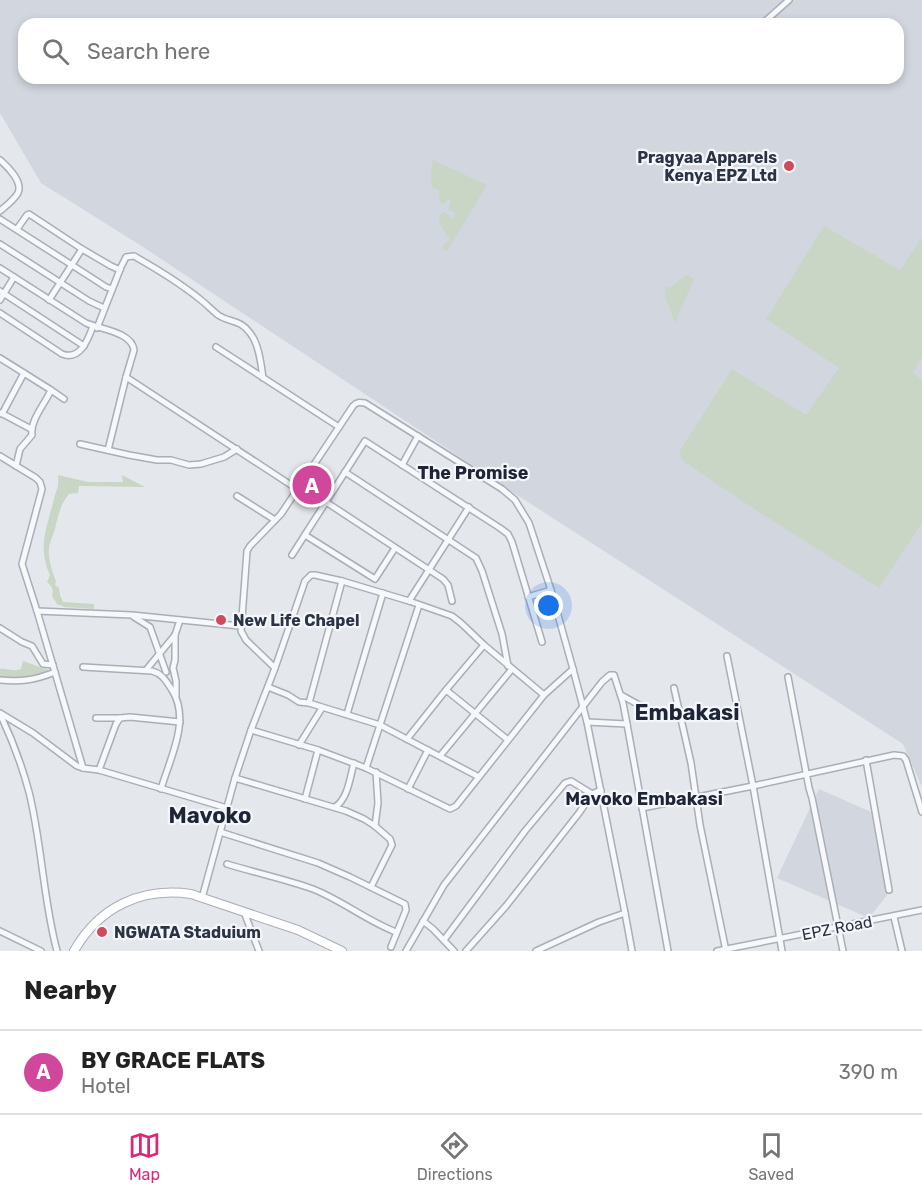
<!DOCTYPE html>
<html lang="en">
<head>
<meta charset="utf-8">
<style>
  :root { --surface:#fff; --page:#f2f2f2; --text:#222; --muted:#767676; --line:#e0e0e0; --accent:#db2777 }
  body { margin:0; font-family:Rubik,sans-serif; background:var(--page); color:var(--text) }
  .you { position:absolute; left:549px; top:606px; width:21px; height:21px; margin:-15px; border:4px solid #fff; border-radius:50%; background:#1a73e8; box-shadow:0 0 0 9px #1a73e833 }
  .badge { display:grid; place-items:center; width:39px; height:39px; border-radius:50%; background:var(--accent); color:#fff; font-size:20px; font-weight:700 }
  .pin { position:absolute; translate:-50% -50%; border:3px solid #fff; box-shadow:0 2px 6px #0006 }
  .list { margin:0; padding:0; list-style:none }
  h2 { display:flex; justify-content:space-between; align-items:center; height:78px; margin:0; padding:0 24px; font-size:26px }
  h2 small { font-size:20px; font-weight:400; color:var(--muted) }
  .list li { display:grid; grid-template-columns:39px 1fr auto; gap:18px; align-items:center; box-sizing:border-box; height:84px; padding:0 24px; border-top:2px solid var(--line) }
  .list b { display:block; font-size:22px; white-space:nowrap }
  .list p { margin:0; font-size:20px; white-space:nowrap; color:var(--muted) }
  .list em { font-size:20px; font-style:normal; color:var(--muted) }
  .icon { flex:none; width:33px; height:33px; fill:none; stroke:currentColor; stroke-width:2; stroke-linecap:round; stroke-linejoin:round }
  .map { position:relative; flex:none; width:922px; height:951px; overflow:hidden }
  .search { position:absolute; background:var(--surface); box-shadow:0 3px 9px #0003; left:18px; right:18px; top:18px; height:66px; display:flex; align-items:center; gap:15px; box-sizing:border-box; padding:0 21px; border-radius:18px; color:var(--muted); font-size:22px }
  .sheet { height:162px; background:var(--surface) }
  nav { display:flex; justify-content:space-around; align-items:center; box-sizing:border-box; height:84px; border-top:2px solid var(--line); background:var(--surface); font-size:16px; color:var(--muted) }
  nav a { display:grid; justify-items:center; gap:3px }
  nav .on { color:var(--accent) }
  .map>svg:first-child { display:block }
  .built { fill:#d2d6de; fill-rule:evenodd }
  .green { fill:#c9d6c5 }
  .lines { fill:none; stroke-linecap:round; stroke-linejoin:round }
  .minor-casing { stroke:#a9aeb7; stroke-width:8 }
  .secondary-casing { stroke:#a9aeb7; stroke-width:10 }
  .minor { stroke:#f7f8fa; stroke-width:5 }
  .secondary { stroke:#fff; stroke-width:8 }
  .poi-dot { fill:#d1495b; stroke:#f4f6f9; stroke-width:2 }
  .labels { text-anchor:middle; dominant-baseline:central; stroke-width:4.5; stroke-linejoin:round; paint-order:stroke }
  .poi-label { font-size:16px; font-weight:bold; fill:#2b3445; stroke:#f4f6f9; text-anchor:start }
  .street-label { font-size:16px; fill:#2b3445; stroke:#f4f6f9 }
  .neighbourhood-label { font-size:18px; font-weight:bold; fill:#1d2536; stroke:#f4f6f9 }
  .district-label { font-size:22px; font-weight:bold; fill:#1d2536; stroke:#f4f6f9 }
</style>
</head>
<body>
<div class="map">
<svg width="922" height="951" viewBox="0 0 922 951">
  <rect width="100%" height="100%" fill="#e4e7ec"/>
  <g class="built">
    <path d="M0 0H922V787L903 744 514 493 140 245 41 183 0 113ZM24 24H898V78H24Z"/>
    <polygon points="819,789 871,812 887,895 869,918 777,878"/>
  </g>
  <g class="green">
    <polygon points="433,160 487,185 447,251 444,250 443,247 445,243 448,242 450,237 446,235 439,222 440,215 443,212 446,213 452,220 455,214 452,211 448,211 451,199 447,200 444,204 440,203 439,190 432,187 431,174"/>
    <polygon points="824,226 900,270 922,237 922,357 913,373 922,380 922,523 879,588 751,507 683,461 679,452 732,369 806,415 839,368 766,319"/>
    <polygon points="686,275 694,279 675,323 665,296 665,287 671,287"/>
    <path d="M58 475 88 482H123L122 475 145 487 79 486 78 493 69 494C60 505 60 511 56 524 55 532 50 540 49 548 48 558 52 572 56 581L55 585 59 588 60 595 63 602 94 604V609L65 607 57 604 52 596C54 590 52 586 47 582L50 575C37 546 47 528 54 499 57 487 59 488 58 475Z"/>
    <path d="M23 661 51 671 40 678 0 680V669C7 668 13 672 21 669Z"/>
  </g>
  <g class="lines">
    <g class="minor-casing">
      <g id="minor">
        <polyline points="762,24 789,0"/>
        <path d="M0 160C8 167 23 182 18 193 14 200 6 206 0 211"/>
        <polyline points="0,219 89,276 106,287 112,289"/>
        <polyline points="17,229 27,215 29,214 82,249 49,300"/>
        <polyline points="0,244 89,301 104,308"/>
        <polyline points="82,249 111,266 120,270"/>
        <path d="M0 268 86 323C100 329 132 332 134 350L126 377 297 489"/>
        <polyline points="0,291 84,346"/>
        <polyline points="0,300 14,277"/>
        <path d="M0 313 62 354C80 361 88 340 93 326"/>
        <path d="M97 328 121 267 126 257 134 256C157 269 180 283 201 300 207 305 212 310 218 315 230 323 240 319 250 333 259 344 261 364 263 378"/>
        <polyline points="216,347 339,427"/>
        <path d="M0 358 51 390C45 404 30 420 32 435L20 449 16 466"/>
        <polyline points="51,390 64,399"/>
        <polyline points="1,413 31,429"/>
        <polyline points="2,414 24,373"/>
        <polyline points="80,444 129,455 157,460 171,460 189,465 201,464 224,457 237,449"/>
        <polyline points="108,450 126,377"/>
        <polyline points="0,456 36,478 40,482 42,489 22,564 37,611"/>
        <polyline points="402,465 418,436"/>
        <polyline points="345,472 476,558 482,571 502,634 508,666"/>
        <polyline points="309,473 334,489"/>
        <polyline points="237,496 275,520"/>
        <polyline points="326,502 443,579 448,585 452,601"/>
        <polyline points="305,535 375,579 395,548"/>
        <polyline points="292,555 365,441 500,528 508,534 512,542 542,642"/>
        <polyline points="528,597 551,590"/>
        <polyline points="409,601 469,507"/>
        <polyline points="134,617 150,627 166,672"/>
        <polyline points="0,628 22,642 32,646 43,664 53,665"/>
        <polyline points="175,635 175,660 173,668 176,681 176,696"/>
        <polyline points="727,656 753,786 782,951"/>
        <path d="M83 667 152 671C163 674 166 681 172 690 191 720 170 758 161 789"/>
        <polyline points="275,668 305,581 311,575 315,575 342,581 409,601 452,616 461,623 484,645 544,695"/>
        <polyline points="146,670 175,635 180,620"/>
        <polyline points="788,677 809,788 812,798 843,951"/>
        <path d="M0 680C22 682 35 680 55 672"/>
        <polyline points="268,687 288,695 299,702 309,703 380,725 479,777"/>
        <polyline points="674,688 691,763 700,825 726,951"/>
        <polyline points="446,690 484,645"/>
        <path d="M621 695C634 702 667 723 680 713"/>
        <polyline points="309,703 342,581"/>
        <polyline points="0,713 33,733 77,766 83,768 99,770 227,808"/>
        <path d="M0 714C12 739 22 766 29 792 42 844 43 899 57 951"/>
        <polyline points="347,714 383,593"/>
        <polyline points="96,718 120,718"/>
        <polyline points="587,722 627,724 668,951"/>
        <polyline points="251,730 318,750 366,768 450,809 456,806 544,695 573,669"/>
        <polyline points="407,739 446,690 508,740"/>
        <polyline points="299,745 322,708"/>
        <polyline points="440,756 512,669"/>
        <polyline points="866,760 889,890"/>
        <polyline points="83,768 37,611 132,615 240,626"/>
        <polyline points="366,768 419,605"/>
        <polyline points="99,770 116,724 120,718 130,717 180,722"/>
        <polyline points="235,778 346,811 364,819 375,826 390,839 392,845 371,887"/>
        <polyline points="408,789 428,750"/>
        <polyline points="305,799 318,750"/>
        <path d="M335 807C348 799 350 777 354 763"/>
        <polyline points="642,808 753,786 894,755 903,756 906,760 922,812"/>
        <polyline points="375,826 378,803 376,772"/>
        <polyline points="220,832 318,863 350,877 405,904 406,910 391,947"/>
        <path d="M227 864C256 873 285 879 313 889 343 901 367 921 396 932"/>
        <path d="M202 898 235 778 251 730 275 668 246 640 241 631 247 551 250 546 281 514 353 406C357 402 359 402 365 403L502 489 515 500 529 523 551 590 573 669 587 722 625 913 632 951"/>
        <polyline points="244,912 259,951"/>
        <polyline points="894,917 902,951"/>
        <polyline points="423,921 433,929 454,951"/>
        <polyline points="0,931 41,951"/>
        <polyline points="444,940 525,831 565,783 571,781 592,794"/>
        <polyline points="406,951 444,885 602,682 610,675 614,675 623,703 627,724"/>
        <polyline points="466,951 506,906 579,813 592,794 601,790"/>
        <polyline points="536,951 599,922 625,913"/>
        <polyline points="717,951 922,910"/>
      </g>
    </g>
    <g class="secondary-casing">
      <path id="secondary" d="M74 951C99 907 141 887 191 894L298 930 342 951"/>
    </g>
    <use href="#minor" class="minor"/>
    <use href="#secondary" class="secondary"/>
  </g>
  <g class="poi-dot">
    <circle cx="789" cy="166" r="6"/>
    <circle cx="221" cy="620" r="6"/>
    <circle cx="102" cy="932" r="6"/>
  </g>
  <g class="labels">
    <g class="poi-label">
      <text x="777" y="157" text-anchor="end">Pragyaa Apparels<tspan x="777" dy="18">Kenya EPZ Ltd</tspan></text>
      <text x="233" y="620">New Life Chapel</text>
      <text x="114" y="932">NGWATA Staduium</text>
    </g>
    <g class="street-label">
      <text transform="translate(837 928) rotate(-11)">EPZ Road</text>
    </g>
    <g class="neighbourhood-label">
      <text x="473" y="473">The Promise</text>
      <text x="644" y="799">Mavoko Embakasi</text>
    </g>
    <g class="district-label">
      <text x="687" y="712">Embakasi</text>
      <text x="210" y="815">Mavoko</text>
    </g>
  </g>
</svg>
<div class="you"></div>
<div class="pin badge" style="left:312px;top:485px;background:#d1479c">A</div>
<div class="search"><svg class="icon" aria-label="search" viewBox="0 0 24 24"><circle cx="10" cy="10" r="6"/><path d="M15 15l6 6"/></svg>Search here</div>
</div>
<section class="sheet">
<h2>Nearby<small></small></h2>
<ul class="list">
<li><span class="badge" style="background:#d1479c">A</span><div><b>BY GRACE FLATS</b><p>Hotel</p></div><em>390 m</em></li>
</ul>
</section>
<nav>
<a class="on"><svg class="icon" aria-label="map" viewBox="0 0 24 24"><path d="M3 6l6-2 6 2 6-2v14l-6 2-6-2-6 2zM9 4v14M15 6v14"/></svg>Map</a>
<a><svg class="icon" aria-label="directions" viewBox="0 0 24 24"><path d="M12 3l9 9-9 9-9-9zM9 14v-3h6M13 9l2 2-2 2"/></svg>Directions</a>
<a><svg class="icon" aria-label="saved" viewBox="0 0 24 24"><path d="M7 4h10v16l-5-4-5 4z"/></svg>Saved</a>
</nav>
</body>
</html>
